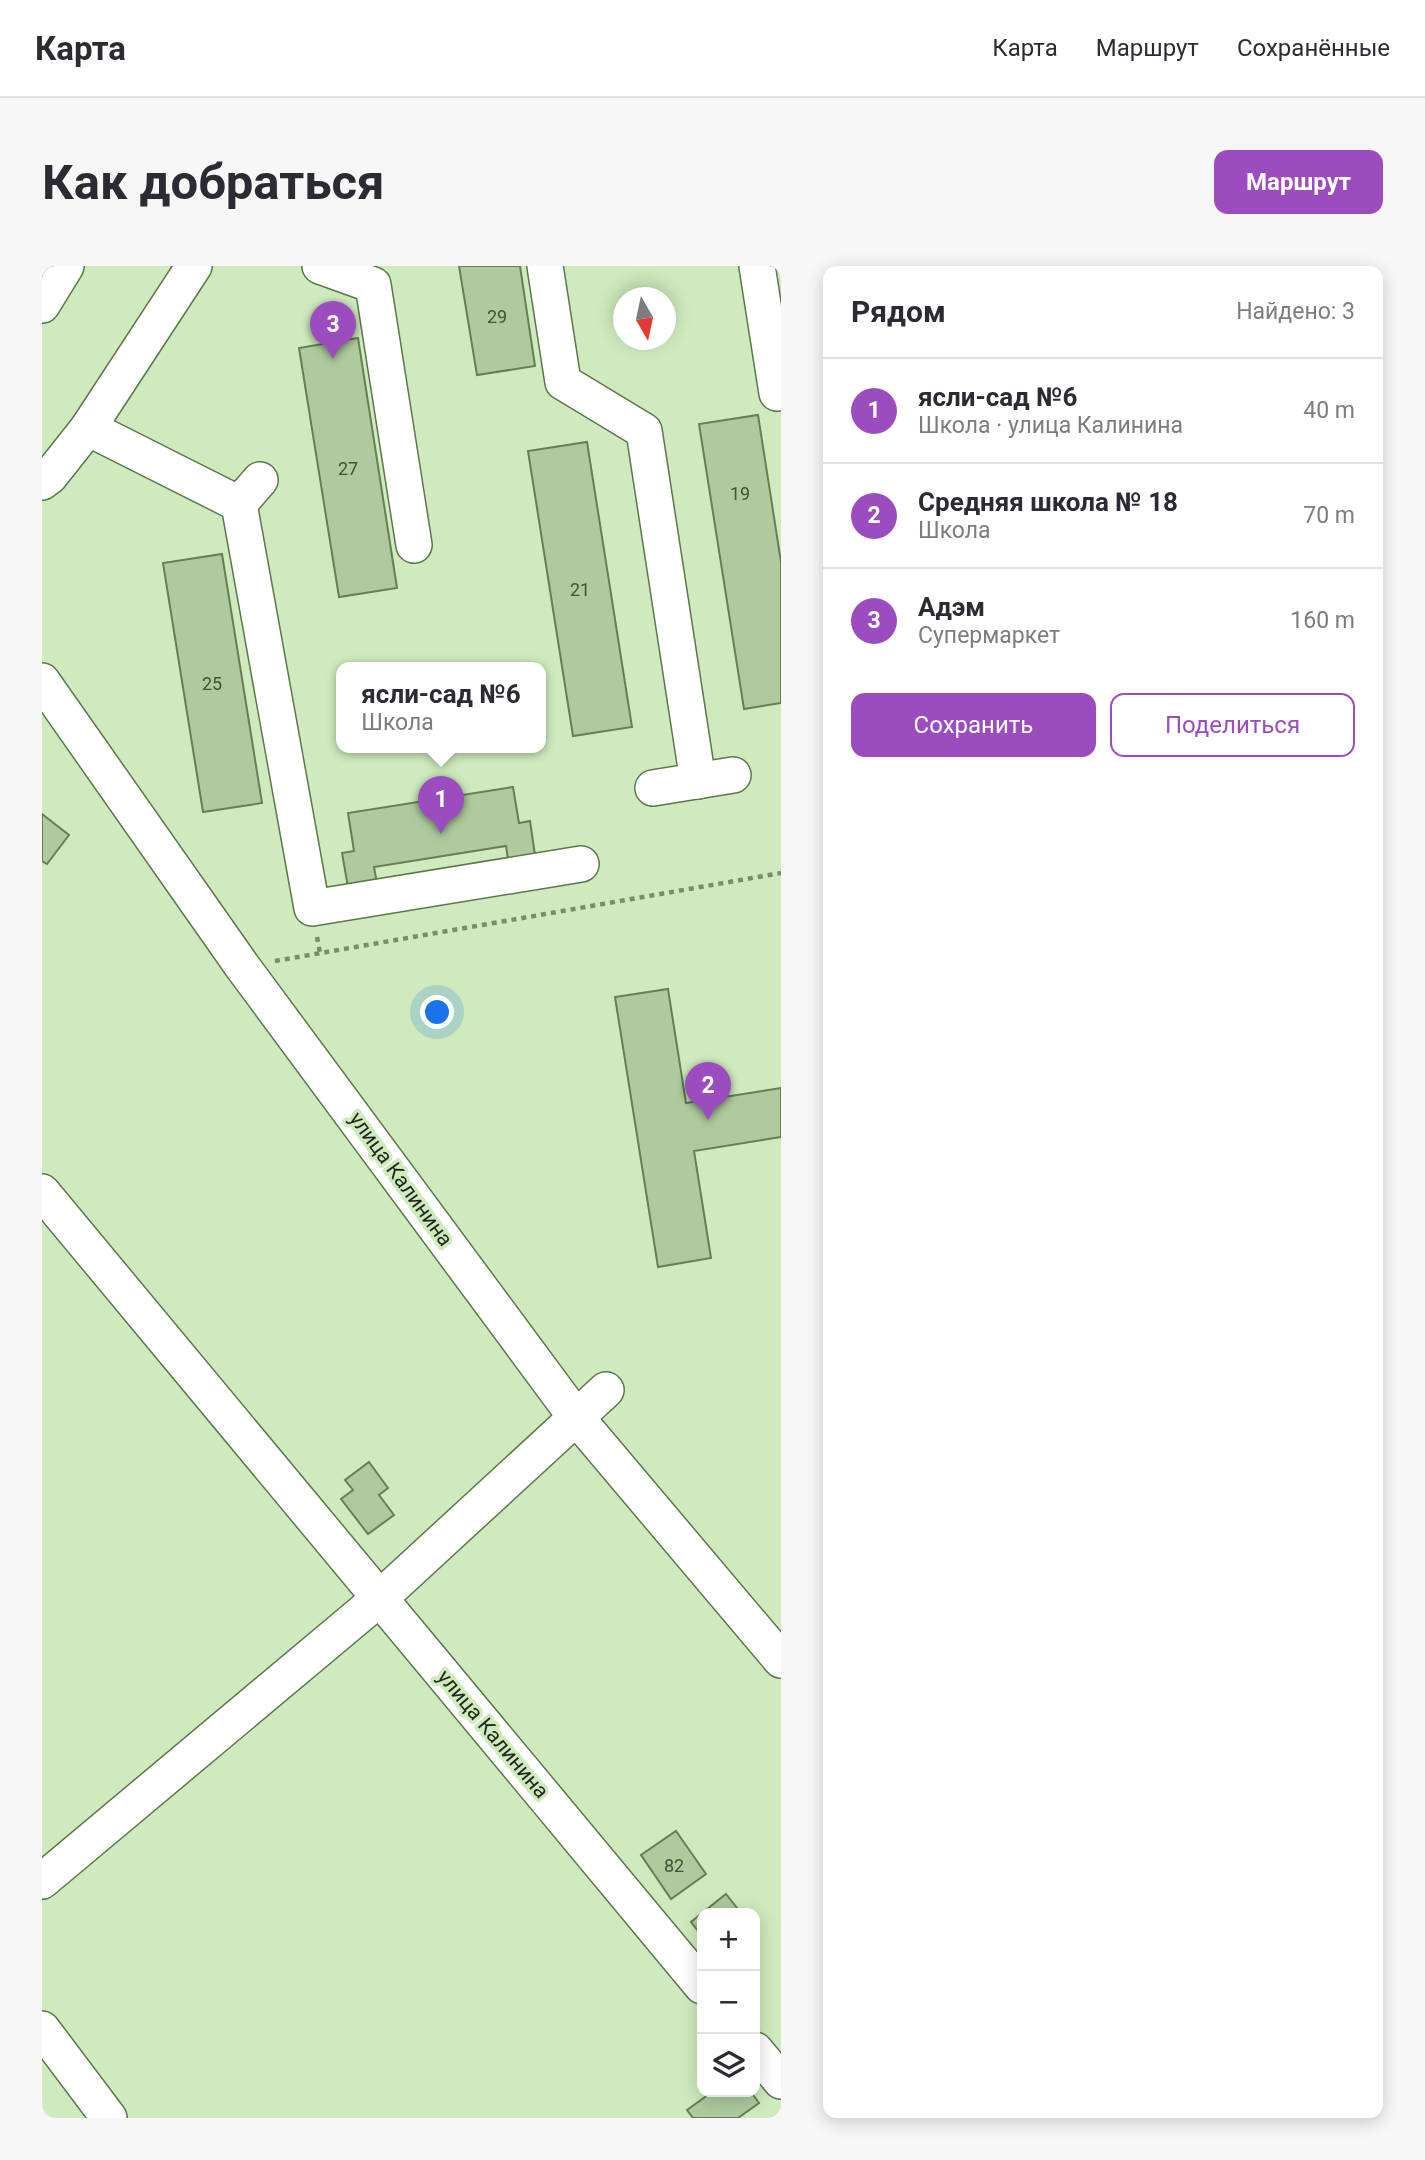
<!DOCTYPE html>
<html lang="ru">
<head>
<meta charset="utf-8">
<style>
  :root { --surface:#fff; --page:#f7f7f7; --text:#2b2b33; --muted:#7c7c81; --line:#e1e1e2; --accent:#9b4dbf }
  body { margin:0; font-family:Roboto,sans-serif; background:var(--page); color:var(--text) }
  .controls { position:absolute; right:21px; bottom:21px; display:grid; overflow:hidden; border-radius:14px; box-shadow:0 4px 18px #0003 }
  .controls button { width:63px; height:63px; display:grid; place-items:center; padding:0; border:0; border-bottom:2px solid var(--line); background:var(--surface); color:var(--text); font:35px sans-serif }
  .compass { position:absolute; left:571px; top:21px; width:63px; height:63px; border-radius:50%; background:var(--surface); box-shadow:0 4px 18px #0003; rotate:171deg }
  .you { position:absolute; left:396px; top:747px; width:24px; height:24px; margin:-18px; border:5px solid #fff; border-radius:50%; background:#1a73e8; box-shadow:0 0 0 10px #1a73e833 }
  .badge { display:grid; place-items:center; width:46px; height:46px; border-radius:50%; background:var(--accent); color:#fff; font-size:23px; font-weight:700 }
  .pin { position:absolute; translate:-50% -58px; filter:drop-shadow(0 2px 4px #0008) }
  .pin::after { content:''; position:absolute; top:37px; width:24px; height:21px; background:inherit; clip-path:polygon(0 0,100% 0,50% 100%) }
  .popup { position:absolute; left:294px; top:396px; width:210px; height:91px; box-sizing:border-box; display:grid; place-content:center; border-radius:14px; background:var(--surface); filter:drop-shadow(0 2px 5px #0005); font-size:23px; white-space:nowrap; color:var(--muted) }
  .popup b { font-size:26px; color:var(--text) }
  .popup::after { content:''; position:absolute; left:50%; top:100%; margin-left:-14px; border:14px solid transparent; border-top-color:var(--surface) }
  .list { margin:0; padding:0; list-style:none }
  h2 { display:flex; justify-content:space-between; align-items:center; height:91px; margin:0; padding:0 28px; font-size:30px }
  h2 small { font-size:23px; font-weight:400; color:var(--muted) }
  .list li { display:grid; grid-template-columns:46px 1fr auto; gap:21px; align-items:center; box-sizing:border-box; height:105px; padding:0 28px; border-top:2px solid var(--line) }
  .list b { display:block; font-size:26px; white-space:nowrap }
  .list p { margin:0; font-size:23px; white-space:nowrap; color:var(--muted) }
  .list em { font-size:23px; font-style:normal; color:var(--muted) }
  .actions { display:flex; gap:14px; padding:21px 28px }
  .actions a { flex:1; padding:16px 0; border:2px solid var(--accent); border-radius:14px; text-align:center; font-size:24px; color:var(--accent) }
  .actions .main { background:var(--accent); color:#fff }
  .icon { flex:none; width:38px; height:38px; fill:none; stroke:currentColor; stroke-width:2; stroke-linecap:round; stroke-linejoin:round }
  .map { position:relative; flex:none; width:739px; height:1852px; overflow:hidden; border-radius:14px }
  header { display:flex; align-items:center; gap:42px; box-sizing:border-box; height:98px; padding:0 35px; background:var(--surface); border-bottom:2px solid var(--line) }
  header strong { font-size:33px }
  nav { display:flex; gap:38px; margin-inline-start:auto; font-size:24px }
  .intro { display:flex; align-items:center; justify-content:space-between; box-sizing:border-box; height:168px; padding:0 42px }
  h1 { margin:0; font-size:49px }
  .button { padding:18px 32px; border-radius:14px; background:var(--accent); color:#fff; font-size:24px; font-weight:700 }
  main { display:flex; gap:42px; padding:0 42px }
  aside { flex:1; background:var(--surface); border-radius:14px; box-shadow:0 4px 18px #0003 }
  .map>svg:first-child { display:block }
  .building { fill:#afcb9e; stroke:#667f56; stroke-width:2 }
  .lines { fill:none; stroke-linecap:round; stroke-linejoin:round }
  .minor-casing { stroke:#5d764d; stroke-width:38 }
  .path { stroke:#798c6c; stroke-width:4.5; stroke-dasharray:5 5; stroke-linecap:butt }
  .minor { stroke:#fff; stroke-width:35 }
  .labels { text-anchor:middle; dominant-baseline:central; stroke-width:7; stroke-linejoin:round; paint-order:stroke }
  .number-label { font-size:18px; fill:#425139 }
  .street-label { font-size:21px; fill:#1e2817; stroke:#cfebbd }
</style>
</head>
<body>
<header>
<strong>Карта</strong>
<nav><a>Карта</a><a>Маршрут</a><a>Сохранённые</a></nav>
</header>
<div class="intro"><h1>Как добраться</h1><a class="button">Маршрут</a></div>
<main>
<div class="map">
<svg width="739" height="1852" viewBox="0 0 739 1852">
  <rect width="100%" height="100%" fill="#cfebbd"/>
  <g class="building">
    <polygon points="417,0 478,0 493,100 435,109"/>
    <polygon points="316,72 355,322 297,331 257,82"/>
    <polygon points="716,149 739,296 739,437 702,443 657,158"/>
    <polygon points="545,176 590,461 531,470 486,185"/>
    <polygon points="180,288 220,537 161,546 121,297"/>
    <polygon points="471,521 477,557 488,555 494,596 467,600 464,580 332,601 336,623 307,627 300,587 312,585 306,547"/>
    <polygon points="0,548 27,569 5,598 0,595"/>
    <polygon points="626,723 644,837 739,822 739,871 652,885 669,992 616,1001 573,731"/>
    <polygon points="327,1196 346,1222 337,1229 352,1249 326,1268 299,1233 311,1224 303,1214"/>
    <polygon points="634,1565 664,1608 629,1633 599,1589"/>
    <polygon points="684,1628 699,1647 660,1647 660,1670 649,1656"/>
    <polygon points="670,1826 709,1826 717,1837 696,1852 651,1852 645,1844"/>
  </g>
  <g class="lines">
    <g class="minor-casing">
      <g id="minor">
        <polyline points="278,0 331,19 372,279"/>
        <polyline points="503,0 521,116 602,165 656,515"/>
        <polyline points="715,0 735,127"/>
        <polyline points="0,39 24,0"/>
        <polyline points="46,162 197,238 270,642 539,598"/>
        <polyline points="0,216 8,210 46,162 152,0"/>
        <polyline points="197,238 218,214"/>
        <polyline points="0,415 200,700 533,1150 739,1394"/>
        <polyline points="611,522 691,509"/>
        <polyline points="0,926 660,1720"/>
        <polyline points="0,1615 338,1332 564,1124"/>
        <polyline points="0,1763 67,1852"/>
        <polyline points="713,1784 739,1815"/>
      </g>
    </g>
    <g class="path">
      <polyline points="275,671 278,687"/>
      <polyline points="233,695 739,607"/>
    </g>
    <use href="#minor" class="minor"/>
  </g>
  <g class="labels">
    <g class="number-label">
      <text x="455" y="50">29</text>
      <text x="306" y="202">27</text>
      <text x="698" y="227">19</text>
      <text x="538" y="323">21</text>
      <text x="170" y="417">25</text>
      <text x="632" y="1599">82</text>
    </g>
    <g class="street-label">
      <text transform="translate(359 913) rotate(54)">улица Калинина</text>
      <text transform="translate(451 1468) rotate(50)">улица Калинина</text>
    </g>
  </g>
</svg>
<div class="controls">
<button>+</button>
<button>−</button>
<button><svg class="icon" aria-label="layers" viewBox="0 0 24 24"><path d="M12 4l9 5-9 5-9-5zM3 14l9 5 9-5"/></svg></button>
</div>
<svg class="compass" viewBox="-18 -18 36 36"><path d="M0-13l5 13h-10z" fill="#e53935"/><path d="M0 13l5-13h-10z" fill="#7c7c81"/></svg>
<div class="you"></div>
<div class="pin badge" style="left:399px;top:568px">1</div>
<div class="popup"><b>ясли-сад №6</b>Школа</div>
<div class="pin badge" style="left:666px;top:854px">2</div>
<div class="pin badge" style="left:291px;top:93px">3</div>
</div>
<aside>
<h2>Рядом<small>Найдено: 3</small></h2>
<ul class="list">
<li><span class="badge">1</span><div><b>ясли-сад №6</b><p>Школа · улица Калинина</p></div><em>40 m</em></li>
<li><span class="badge">2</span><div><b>Средняя школа № 18</b><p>Школа</p></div><em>70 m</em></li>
<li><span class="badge">3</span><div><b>Адэм</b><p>Супермаркет</p></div><em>160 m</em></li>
</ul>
<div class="actions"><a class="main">Сохранить</a><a>Поделиться</a></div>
</aside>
</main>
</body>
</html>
